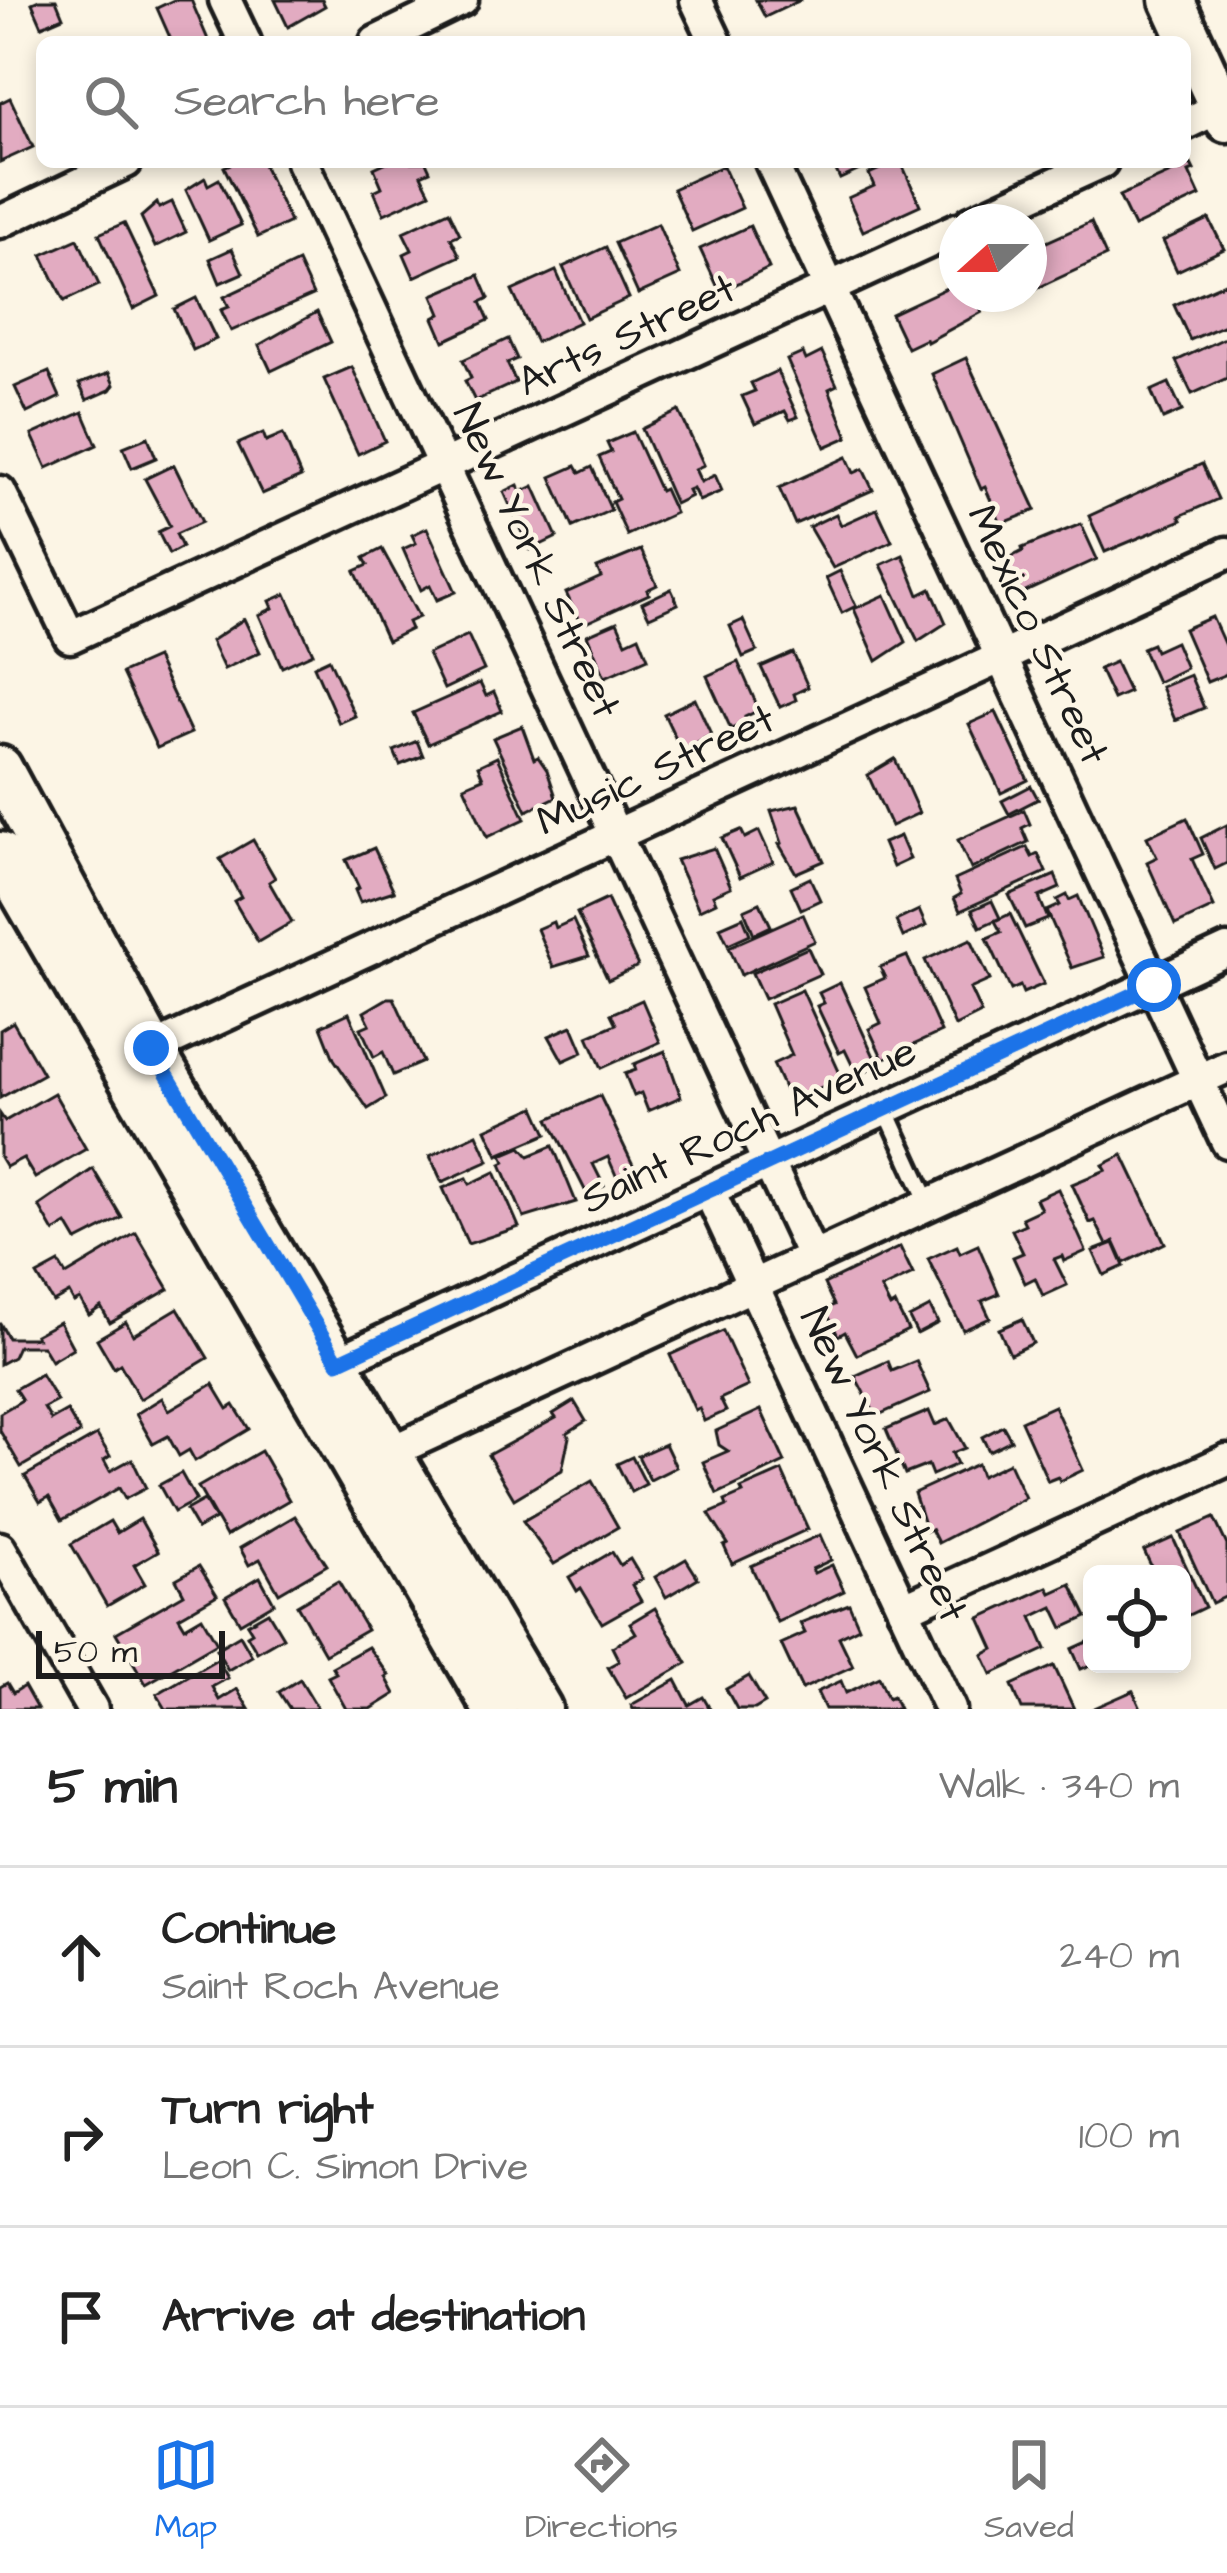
<!DOCTYPE html>
<html lang="en">
<head>
<meta charset="utf-8">
<style>
  :root { --surface:#fff; --page:#f6f6f6; --text:#222; --muted:#767676; --line:#e0e0e0; --accent:#1a73e8 }
  body { margin:0; font-family:"Architects Daughter",sans-serif; background:var(--page); color:var(--text) }
  .controls { position:absolute; right:36px; bottom:36px; display:grid; overflow:hidden; border-radius:18px; box-shadow:0 6px 18px #0003 }
  .controls button { width:108px; height:108px; display:grid; place-items:center; padding:0; border:0; border-bottom:3px solid var(--line); background:var(--surface); color:var(--text); font:60px sans-serif }
  .compass { position:absolute; left:939px; top:204px; width:108px; height:108px; border-radius:50%; background:var(--surface); box-shadow:0 6px 18px #0003; rotate:249deg }
  .scale { position:absolute; left:36px; bottom:30px; width:189px; box-sizing:border-box; padding-left:12px; border:6px solid #1c1c1c; border-top:0; font-size:33px; line-height:42px; white-space:nowrap; color:#1c1c1c; -webkit-text-stroke:9px #fcf5e5; paint-order:stroke }
  .stop { position:absolute; width:36px; height:36px; margin:-27px; border:9px solid #1a73e8; border-radius:50%; background:#fff }
  .stop.end { background:#1a73e8; border-color:#fff; box-shadow:0 3px 12px #0008 }
  .list { margin:0; padding:0; list-style:none }
  h2 { display:flex; justify-content:space-between; align-items:center; height:156px; margin:0; padding:0 48px; font-size:51px }
  h2 small { font-size:39px; font-weight:400; color:var(--muted) }
  .list li { display:grid; grid-template-columns:78px 1fr auto; gap:36px; align-items:center; box-sizing:border-box; height:180px; padding:0 48px; border-top:3px solid var(--line) }
  .list b { display:block; font-size:45px; white-space:nowrap }
  .list p { margin:0; font-size:39px; white-space:nowrap; color:var(--muted) }
  .list em { font-size:39px; font-style:normal; color:var(--muted) }
  .icon { flex:none; width:66px; height:66px; fill:none; stroke:currentColor; stroke-width:2; stroke-linecap:round; stroke-linejoin:round }
  .map { position:relative; flex:none; width:1227px; height:1709px; overflow:hidden }
  .search { position:absolute; background:var(--surface); box-shadow:0 6px 18px #0003; left:36px; right:36px; top:36px; height:132px; display:flex; align-items:center; gap:30px; box-sizing:border-box; padding:0 42px; border-radius:18px; color:var(--muted); font-size:45px }
  .sheet { height:696px; background:var(--surface) }
  nav { display:flex; justify-content:space-around; align-items:center; box-sizing:border-box; height:168px; border-top:3px solid var(--line); background:var(--surface); font-size:33px; color:var(--muted) }
  nav a { display:grid; justify-items:center; gap:6px }
  nav .on { color:var(--accent) }
  .map>svg:first-child { display:block }
  .building { fill:#e2abc1; stroke:#1c1c1c; stroke-width:3 }
  .lines { fill:none; stroke-linecap:round; stroke-linejoin:round }
  .lane-casing { stroke:#1c1c1c; stroke-width:24 }
  .street-casing { stroke:#1c1c1c; stroke-width:39 }
  .secondary-casing { stroke:#1c1c1c; stroke-width:51 }
  .lane { stroke:#fcf5e5; stroke-width:15 }
  .street { stroke:#fcf5e5; stroke-width:30 }
  .secondary { stroke:#fcf5e5; stroke-width:42 }
  .route { stroke:#1a73e8; stroke-width:15 }
  .labels { text-anchor:middle; dominant-baseline:central; stroke-width:9; stroke-linejoin:round; paint-order:stroke }
  .street-label { font-size:42px; fill:#1c1c1c; stroke:#fcf5e5 }
</style>
</head>
<body>
<div class="map">
<svg width="1227" height="1709" viewBox="0 0 1227 1709">
  <rect width="100%" height="100%" fill="#fcf5e5"/>
  <filter id="ink" filterUnits="userSpaceOnUse"><feTurbulence type="fractalNoise" baseFrequency=".00833" numOctaves="2"/><feDisplacementMap in="SourceGraphic" scale="24" xChannelSelector="R" yChannelSelector="G"/><feConvolveMatrix kernelMatrix="1 2 1 2 8 2 1 2 1" color-interpolation-filters="sRGB"/></filter>
  <g filter="url(#ink)">
    <g class="building">
      <polygon points="39,0 56,0 63,17 42,26 32,3"/>
      <polygon points="174,0 191,0 209,42 172,42 157,8"/>
      <polygon points="275,0 322,0 325,6 288,27"/>
      <polygon points="756,0 801,0 765,17"/>
      <polygon points="10,98 33,147 0,162 0,103"/>
      <polygon points="235,162 262,162 290,222 258,237 224,167"/>
      <polygon points="387,162 426,162 430,171 421,175 430,193 384,214 374,191 382,187 374,168"/>
      <polygon points="832,162 877,162 840,179"/>
      <polygon points="896,162 901,162 920,205 863,231 848,198 874,186 869,174"/>
      <polygon points="1191,164 1194,170 1189,172 1200,196 1134,227 1119,196"/>
      <polygon points="723,166 742,208 692,231 673,189"/>
      <polygon points="205,178 208,185 219,179 241,225 209,240 186,190"/>
      <polygon points="172,202 186,232 155,247 141,217 157,203 159,208"/>
      <polygon points="449,211 460,234 451,238 460,256 414,277 404,254 412,250 403,232"/>
      <polygon points="1209,219 1224,249 1177,271 1163,241"/>
      <polygon points="1091,222 1106,256 1029,292 1029,250"/>
      <polygon points="124,223 159,296 133,309 99,234"/>
      <polygon points="658,224 680,275 638,294 615,243"/>
      <polygon points="750,226 769,268 720,292 700,249"/>
      <polygon points="78,239 99,285 64,301 42,255"/>
      <polygon points="606,247 629,298 586,318 563,267"/>
      <polygon points="232,249 243,273 220,283 210,259"/>
      <polygon points="298,262 313,295 231,331 221,310 229,307 224,297"/>
      <polygon points="556,271 579,322 536,342 512,291"/>
      <polygon points="479,275 489,298 481,302 489,320 444,341 434,318 441,314 433,295"/>
      <polygon points="1227,282 1227,324 1190,340 1174,305"/>
      <polygon points="957,283 957,294 974,294 982,312 927,342 926,339 907,348 891,314"/>
      <polygon points="196,298 216,339 193,350 174,309"/>
      <polygon points="317,312 331,342 271,371 259,345"/>
      <polygon points="1227,337 1227,378 1192,394 1176,361"/>
      <polygon points="508,339 517,359 507,363 516,382 475,401 465,381 471,378 463,360"/>
      <polygon points="822,352 837,385 829,389 848,437 825,447 787,360 803,353 806,360"/>
      <polygon points="966,358 1036,510 1001,524 985,487 981,489 932,374"/>
      <polygon points="352,367 385,441 358,454 324,379"/>
      <polygon points="777,371 798,417 790,420 785,411 755,424 742,396 755,391 751,383"/>
      <polygon points="49,372 60,397 27,413 15,387"/>
      <polygon points="109,373 114,385 110,390 87,400 79,384"/>
      <polygon points="1169,383 1182,411 1163,419 1151,391"/>
      <polygon points="679,411 704,465 695,469 701,482 715,475 722,491 699,501 693,488 688,490 691,496 675,504 642,429"/>
      <polygon points="83,412 97,445 47,468 32,435"/>
      <polygon points="633,432 660,491 664,489 675,513 627,535 612,502 618,499 599,457 611,452 607,443"/>
      <polygon points="263,433 266,441 283,434 301,477 262,494 238,444"/>
      <polygon points="148,437 156,458 132,468 123,447"/>
      <polygon points="847,457 854,473 863,469 873,490 795,524 779,488"/>
      <polygon points="1202,464 1218,499 1180,516 1182,520 1105,552 1089,516"/>
      <polygon points="174,465 202,522 176,534 182,547 169,554 158,532 170,526 145,479"/>
      <polygon points="576,466 580,473 592,467 611,510 573,527 551,477"/>
      <polygon points="518,485 521,492 534,486 557,537 530,550 504,492"/>
      <polygon points="877,509 892,541 833,568 809,527 836,514 841,525"/>
      <polygon points="1081,524 1097,559 1021,594 1005,560 1023,551 1022,548"/>
      <polygon points="427,528 456,592 437,600 430,585 421,590 403,549 416,543 412,535"/>
      <polygon points="382,549 419,617 408,622 411,629 387,641 355,571 368,565 364,558"/>
      <polygon points="641,550 657,585 647,590 649,594 581,625 566,593 601,577 597,568"/>
      <polygon points="903,555 919,595 931,589 946,623 918,641 881,565"/>
      <polygon points="840,571 856,606 842,613 826,578"/>
      <polygon points="671,589 678,604 649,617 642,603"/>
      <polygon points="286,594 313,653 282,667 259,615 273,608 270,601"/>
      <polygon points="885,595 906,642 877,661 854,609"/>
      <polygon points="1212,617 1227,650 1227,674 1207,682 1184,629"/>
      <polygon points="244,619 260,652 224,669 211,641"/>
      <polygon points="743,620 757,651 743,657 730,626"/>
      <polygon points="617,622 626,642 639,636 648,658 605,677 587,635"/>
      <polygon points="468,635 484,670 444,689 428,654"/>
      <polygon points="1175,642 1186,668 1157,682 1142,648 1152,644 1155,651"/>
      <polygon points="793,653 808,687 794,694 796,700 780,707 761,667"/>
      <polygon points="156,658 191,733 157,748 122,673"/>
      <polygon points="329,659 355,716 339,723 314,666"/>
      <polygon points="738,662 759,710 745,717 747,722 731,729 707,676"/>
      <polygon points="1115,662 1129,692 1113,699 1099,669"/>
      <polygon points="1190,675 1204,708 1175,720 1161,687"/>
      <polygon points="480,683 486,696 494,692 502,711 428,744 413,713"/>
      <polygon points="695,699 711,734 682,752 664,714"/>
      <polygon points="996,712 1028,780 1001,793 969,724"/>
      <polygon points="522,726 534,759 538,757 547,770 556,797 527,811 493,738"/>
      <polygon points="417,741 423,756 400,765 394,751"/>
      <polygon points="497,757 525,819 487,837 464,786 483,778 478,766"/>
      <polygon points="895,759 919,813 891,826 868,775"/>
      <polygon points="1031,786 1038,799 1009,814 1002,801"/>
      <polygon points="798,805 824,861 796,873 779,844 782,843 771,811"/>
      <polygon points="1024,810 1030,824 1022,828 1028,842 971,869 958,840"/>
      <polygon points="1187,818 1203,854 1192,859 1214,907 1175,925 1147,862 1157,857 1147,837"/>
      <polygon points="1227,825 1227,863 1215,869 1201,838"/>
      <polygon points="741,830 745,838 759,831 773,862 740,877 722,838"/>
      <polygon points="900,836 910,859 893,867 883,843"/>
      <polygon points="253,840 275,878 269,882 292,922 258,942 234,901 241,897 220,859"/>
      <polygon points="1027,847 1032,857 1038,854 1046,872 960,911 954,898 961,894 955,880"/>
      <polygon points="374,848 394,891 360,902 355,890 359,888 346,860"/>
      <polygon points="714,848 731,887 713,895 716,902 699,910 676,860"/>
      <polygon points="1055,875 1060,888 1039,897 1048,919 1025,928 1009,895"/>
      <polygon points="810,878 820,900 801,909 791,887"/>
      <polygon points="1067,895 1069,900 1078,896 1104,957 1072,968 1047,911 1060,905 1057,900"/>
      <polygon points="607,899 638,966 608,980 577,913"/>
      <polygon points="992,901 1000,918 980,927 972,910"/>
      <polygon points="760,903 771,926 754,934 744,910"/>
      <polygon points="919,910 926,926 903,937 896,921"/>
      <polygon points="803,914 815,941 741,975 729,947"/>
      <polygon points="1010,914 1044,984 1023,993 1020,986 1011,990 987,938 1001,932 995,921"/>
      <polygon points="743,917 750,934 728,944 720,927"/>
      <polygon points="573,920 589,956 553,967 537,929 553,922 555,928"/>
      <polygon points="971,939 990,980 970,989 981,1013 955,1026 925,960"/>
      <polygon points="808,948 820,974 764,999 752,973"/>
      <polygon points="907,956 941,1032 883,1059 869,1029 881,1023 865,987 885,978 880,967"/>
      <polygon points="840,983 878,1065 857,1075 845,1050 839,1053 817,1006 824,1003 819,993"/>
      <polygon points="802,990 842,1078 790,1101 773,1064 792,1055 770,1004"/>
      <polygon points="388,998 394,998 423,1062 393,1075 383,1052 374,1057 361,1028 370,1024 364,1012"/>
      <polygon points="642,1000 660,1042 602,1068 588,1036 616,1024 611,1014"/>
      <polygon points="349,1013 386,1098 368,1109 334,1059 321,1026"/>
      <polygon points="13,1022 43,1074 0,1098 0,1030"/>
      <polygon points="572,1026 583,1052 563,1061 549,1036"/>
      <polygon points="665,1051 681,1097 648,1111 641,1093 634,1096 625,1074 636,1070 634,1064"/>
      <polygon points="54,1093 86,1149 35,1178 23,1158 6,1167 0,1157 0,1114 5,1121"/>
      <polygon points="600,1096 636,1171 618,1180 608,1157 593,1164 604,1186 587,1194 549,1119"/>
      <polygon points="535,1107 547,1134 498,1155 486,1129"/>
      <polygon points="477,1134 489,1161 442,1182 430,1156"/>
      <polygon points="553,1146 576,1202 524,1218 501,1164 505,1162 502,1155 521,1147 529,1156"/>
      <polygon points="1123,1155 1165,1243 1124,1263 1114,1241 1107,1245 1095,1221 1090,1223 1072,1184 1106,1170 1103,1165"/>
      <polygon points="93,1169 122,1218 77,1241 67,1224 54,1232 39,1206"/>
      <polygon points="495,1172 519,1227 468,1244 443,1188 467,1178 470,1184"/>
      <polygon points="1058,1189 1086,1251 1064,1261 1062,1256 1054,1259 1067,1285 1043,1296 1035,1278 1025,1283 1013,1257 1023,1253 1012,1230 1025,1224 1022,1218 1041,1209 1036,1199"/>
      <polygon points="136,1233 169,1289 110,1323 101,1307 89,1315 80,1299 74,1302 69,1293 53,1302 37,1275 59,1263 66,1275"/>
      <polygon points="1114,1243 1124,1266 1104,1275 1093,1251"/>
      <polygon points="978,1245 999,1294 982,1301 990,1318 963,1330 928,1259 957,1246 960,1253"/>
      <polygon points="900,1247 913,1274 881,1289 890,1307 895,1304 908,1330 857,1355 845,1332 838,1336 825,1309 834,1305 824,1284"/>
      <polygon points="930,1307 938,1323 917,1334 909,1318"/>
      <polygon points="178,1308 208,1358 140,1399 120,1364 114,1368 97,1339 126,1322 133,1335"/>
      <polygon points="1022,1319 1033,1343 1010,1354 999,1329"/>
      <polygon points="59,1322 73,1348 51,1361 42,1346 18,1346 13,1357 0,1364 0,1323 8,1338 37,1338 35,1335"/>
      <polygon points="723,1331 748,1386 720,1399 726,1411 704,1421 699,1408 695,1410 670,1355"/>
      <polygon points="888,1361 892,1371 916,1361 930,1392 876,1416 855,1376"/>
      <polygon points="41,1374 57,1401 44,1408 51,1420 67,1411 80,1433 21,1467 0,1431 0,1413 22,1400 15,1389"/>
      <polygon points="213,1384 228,1409 234,1405 249,1429 195,1461 189,1450 179,1456 168,1436 153,1444 136,1414 162,1398 169,1410"/>
      <polygon points="574,1401 586,1421 567,1433 569,1437 562,1470 514,1499 488,1455 556,1418 553,1414"/>
      <polygon points="1054,1406 1083,1470 1060,1481 1058,1477 1048,1481 1021,1421"/>
      <polygon points="761,1410 785,1462 717,1494 703,1462 728,1451 719,1445 716,1431"/>
      <polygon points="929,1411 935,1425 949,1419 965,1448 952,1453 957,1464 932,1475 928,1465 905,1474 886,1429"/>
      <polygon points="1003,1426 1011,1440 989,1451 982,1437"/>
      <polygon points="97,1435 110,1456 104,1460 110,1471 132,1459 146,1488 125,1499 119,1488 62,1520 49,1497 40,1502 25,1476"/>
      <polygon points="665,1444 676,1467 650,1480 638,1456"/>
      <polygon points="261,1451 289,1500 226,1536 198,1487"/>
      <polygon points="632,1457 646,1484 631,1492 617,1464"/>
      <polygon points="1009,1463 1025,1498 938,1543 931,1529 926,1531 914,1493 977,1464 981,1476"/>
      <polygon points="782,1471 808,1529 732,1564 724,1546 728,1544 709,1514 727,1506 725,1501 743,1493 741,1489"/>
      <polygon points="181,1473 196,1500 174,1512 159,1485"/>
      <polygon points="592,1481 618,1527 554,1564 523,1521"/>
      <polygon points="204,1500 215,1519 197,1529 186,1510"/>
      <polygon points="295,1516 327,1565 279,1593 260,1559 249,1565 240,1548"/>
      <polygon points="1214,1518 1227,1545 1227,1596 1212,1603 1180,1533"/>
      <polygon points="140,1519 158,1551 134,1565 145,1584 107,1606 71,1544 110,1521 117,1533"/>
      <polygon points="820,1535 831,1560 812,1569 814,1573 832,1565 844,1591 777,1622 751,1566"/>
      <polygon points="1173,1538 1205,1607 1182,1618 1182,1574 1155,1574 1144,1551"/>
      <polygon points="612,1552 620,1565 630,1559 642,1579 632,1585 641,1601 602,1623 581,1588 577,1591 569,1577"/>
      <polygon points="686,1559 698,1578 666,1597 655,1577"/>
      <polygon points="199,1566 217,1595 179,1617 185,1627 202,1617 217,1643 146,1684 116,1633 184,1594 176,1579"/>
      <polygon points="260,1577 274,1603 240,1623 225,1597"/>
      <polygon points="338,1581 367,1630 325,1654 297,1605"/>
      <polygon points="1071,1584 1087,1617 1063,1628 1053,1607 1032,1617 1046,1649 992,1674 983,1655 994,1649 980,1618 1048,1587 1051,1593"/>
      <polygon points="849,1604 859,1627 839,1637 853,1666 802,1689 781,1644 805,1633 800,1623"/>
      <polygon points="655,1608 687,1663 626,1698 608,1667 619,1661 612,1647 636,1633 630,1623"/>
      <polygon points="268,1612 283,1637 257,1652 247,1635 252,1632 247,1624"/>
      <polygon points="240,1635 252,1656 228,1670 216,1649"/>
      <polygon points="1092,1640 1093,1664 1081,1669 1072,1649"/>
      <polygon points="368,1647 389,1675 386,1677 395,1694 371,1709 346,1709 328,1677 336,1673 332,1667"/>
      <polygon points="217,1659 228,1678 212,1687 219,1700 237,1689 249,1709 166,1709 157,1694"/>
      <polygon points="1054,1666 1074,1709 1022,1709 1012,1685"/>
      <polygon points="749,1676 765,1703 755,1709 737,1709 726,1689"/>
      <polygon points="879,1677 888,1698 893,1696 899,1709 825,1709 817,1692 841,1681 846,1693"/>
      <polygon points="300,1679 317,1707 314,1709 290,1709 279,1692"/>
      <polygon points="676,1680 689,1705 703,1697 710,1709 633,1709 631,1705"/>
      <polygon points="7,1683 13,1693 24,1686 37,1709 0,1709 0,1687"/>
      <polygon points="1133,1691 1141,1709 1092,1709"/>
    </g>
    <g class="lines">
      <g class="lane-casing">
        <polyline id="lane" points="886,1110 929,1204"/>
      </g>
      <g class="street-casing">
        <g id="street">
          <polyline points="225,0 245,42"/>
          <polyline points="696,0 716,42"/>
          <polyline points="376,42 462,0"/>
          <polyline points="1185,124 1227,104"/>
          <polyline points="302,162 813,1258"/>
          <polyline points="771,162 1227,1142"/>
          <polyline points="0,222 126,162"/>
          <polyline points="971,222 1102,162"/>
          <polyline points="0,492 70,637 957,229"/>
          <polyline points="137,1056 1227,553"/>
          <polyline points="709,1191 950,1709"/>
          <polyline points="318,1371 1227,950"/>
          <polyline points="371,1461 1227,1067"/>
          <polyline points="0,1548 92,1709"/>
          <polyline points="903,1609 1227,1460"/>
        </g>
      </g>
      <g class="secondary-casing">
        <g id="secondary">
          <polyline points="1172,0 1227,120"/>
          <polyline points="0,768 151,1048 540,1709"/>
          <polyline points="0,854 495,1709"/>
        </g>
      </g>
      <use href="#lane" class="lane"/>
      <use href="#street" class="street"/>
      <use href="#secondary" class="secondary"/>
    </g>
  </g>
  <g class="lines" filter="url(#ink)">
    <polyline class="route" points="151,1048 338,1362 1154,985"/>
  </g>
  <g class="labels">
    <g class="street-label">
      <text transform="translate(627 336) rotate(-25)">Arts Street</text>
      <text transform="translate(536 561) rotate(65)">New York Street</text>
      <text transform="translate(1037 635) rotate(65)">Mexico Street</text>
      <text transform="translate(656 771) rotate(-25)">Music Street</text>
      <text transform="translate(749 1126) rotate(-25)">Saint Roch Avenue</text>
      <text transform="translate(883 1465) rotate(65)">New York Street</text>
    </g>
  </g>
</svg>
<div class="controls">
<button><svg class="icon" aria-label="locate" viewBox="0 0 24 24"><circle cx="12" cy="12" r="6"/><path d="M12 2v4M12 18v4M2 12h4M18 12h4"/></svg></button>
</div>
<svg class="compass" viewBox="-18 -18 36 36"><path d="M0-13l5 13h-10z" fill="#e53935"/><path d="M0 13l5-13h-10z" fill="#767676"/></svg>
<div class="scale">50 m</div>
<div class="stop" style="left:1154px;top:985px"></div>
<div class="stop end" style="left:151px;top:1048px"></div>
<div class="search"><svg class="icon" aria-label="search" viewBox="0 0 24 24"><circle cx="10" cy="10" r="6"/><path d="M15 15l6 6"/></svg>Search here</div>
</div>
<section class="sheet">
<h2>5 min<small>Walk · 340 m</small></h2>
<ul class="list">
<li><svg class="icon" aria-label="ahead" viewBox="0 0 24 24"><path d="M12 20V5M6 11l6-6 6 6"/></svg><div><b>Continue</b><p>Saint Roch Avenue</p></div><em>240 m</em></li>
<li><svg class="icon" aria-label="right" viewBox="0 0 24 24"><path d="M7 20v-9h11M14 6l5 5-5 5"/></svg><div><b>Turn right</b><p>Leon C. Simon Drive</p></div><em>100 m</em></li>
<li><svg class="icon" aria-label="arrive" viewBox="0 0 24 24"><path d="M6 21V4h12l-3 4 3 4H6"/></svg><div><b>Arrive at destination</b></div></li>
</ul>
</section>
<nav>
<a class="on"><svg class="icon" aria-label="map" viewBox="0 0 24 24"><path d="M3 6l6-2 6 2 6-2v14l-6 2-6-2-6 2zM9 4v14M15 6v14"/></svg>Map</a>
<a><svg class="icon" aria-label="directions" viewBox="0 0 24 24"><path d="M12 3l9 9-9 9-9-9zM9 14v-3h6M13 9l2 2-2 2"/></svg>Directions</a>
<a><svg class="icon" aria-label="saved" viewBox="0 0 24 24"><path d="M7 4h10v16l-5-4-5 4z"/></svg>Saved</a>
</nav>
</body>
</html>
